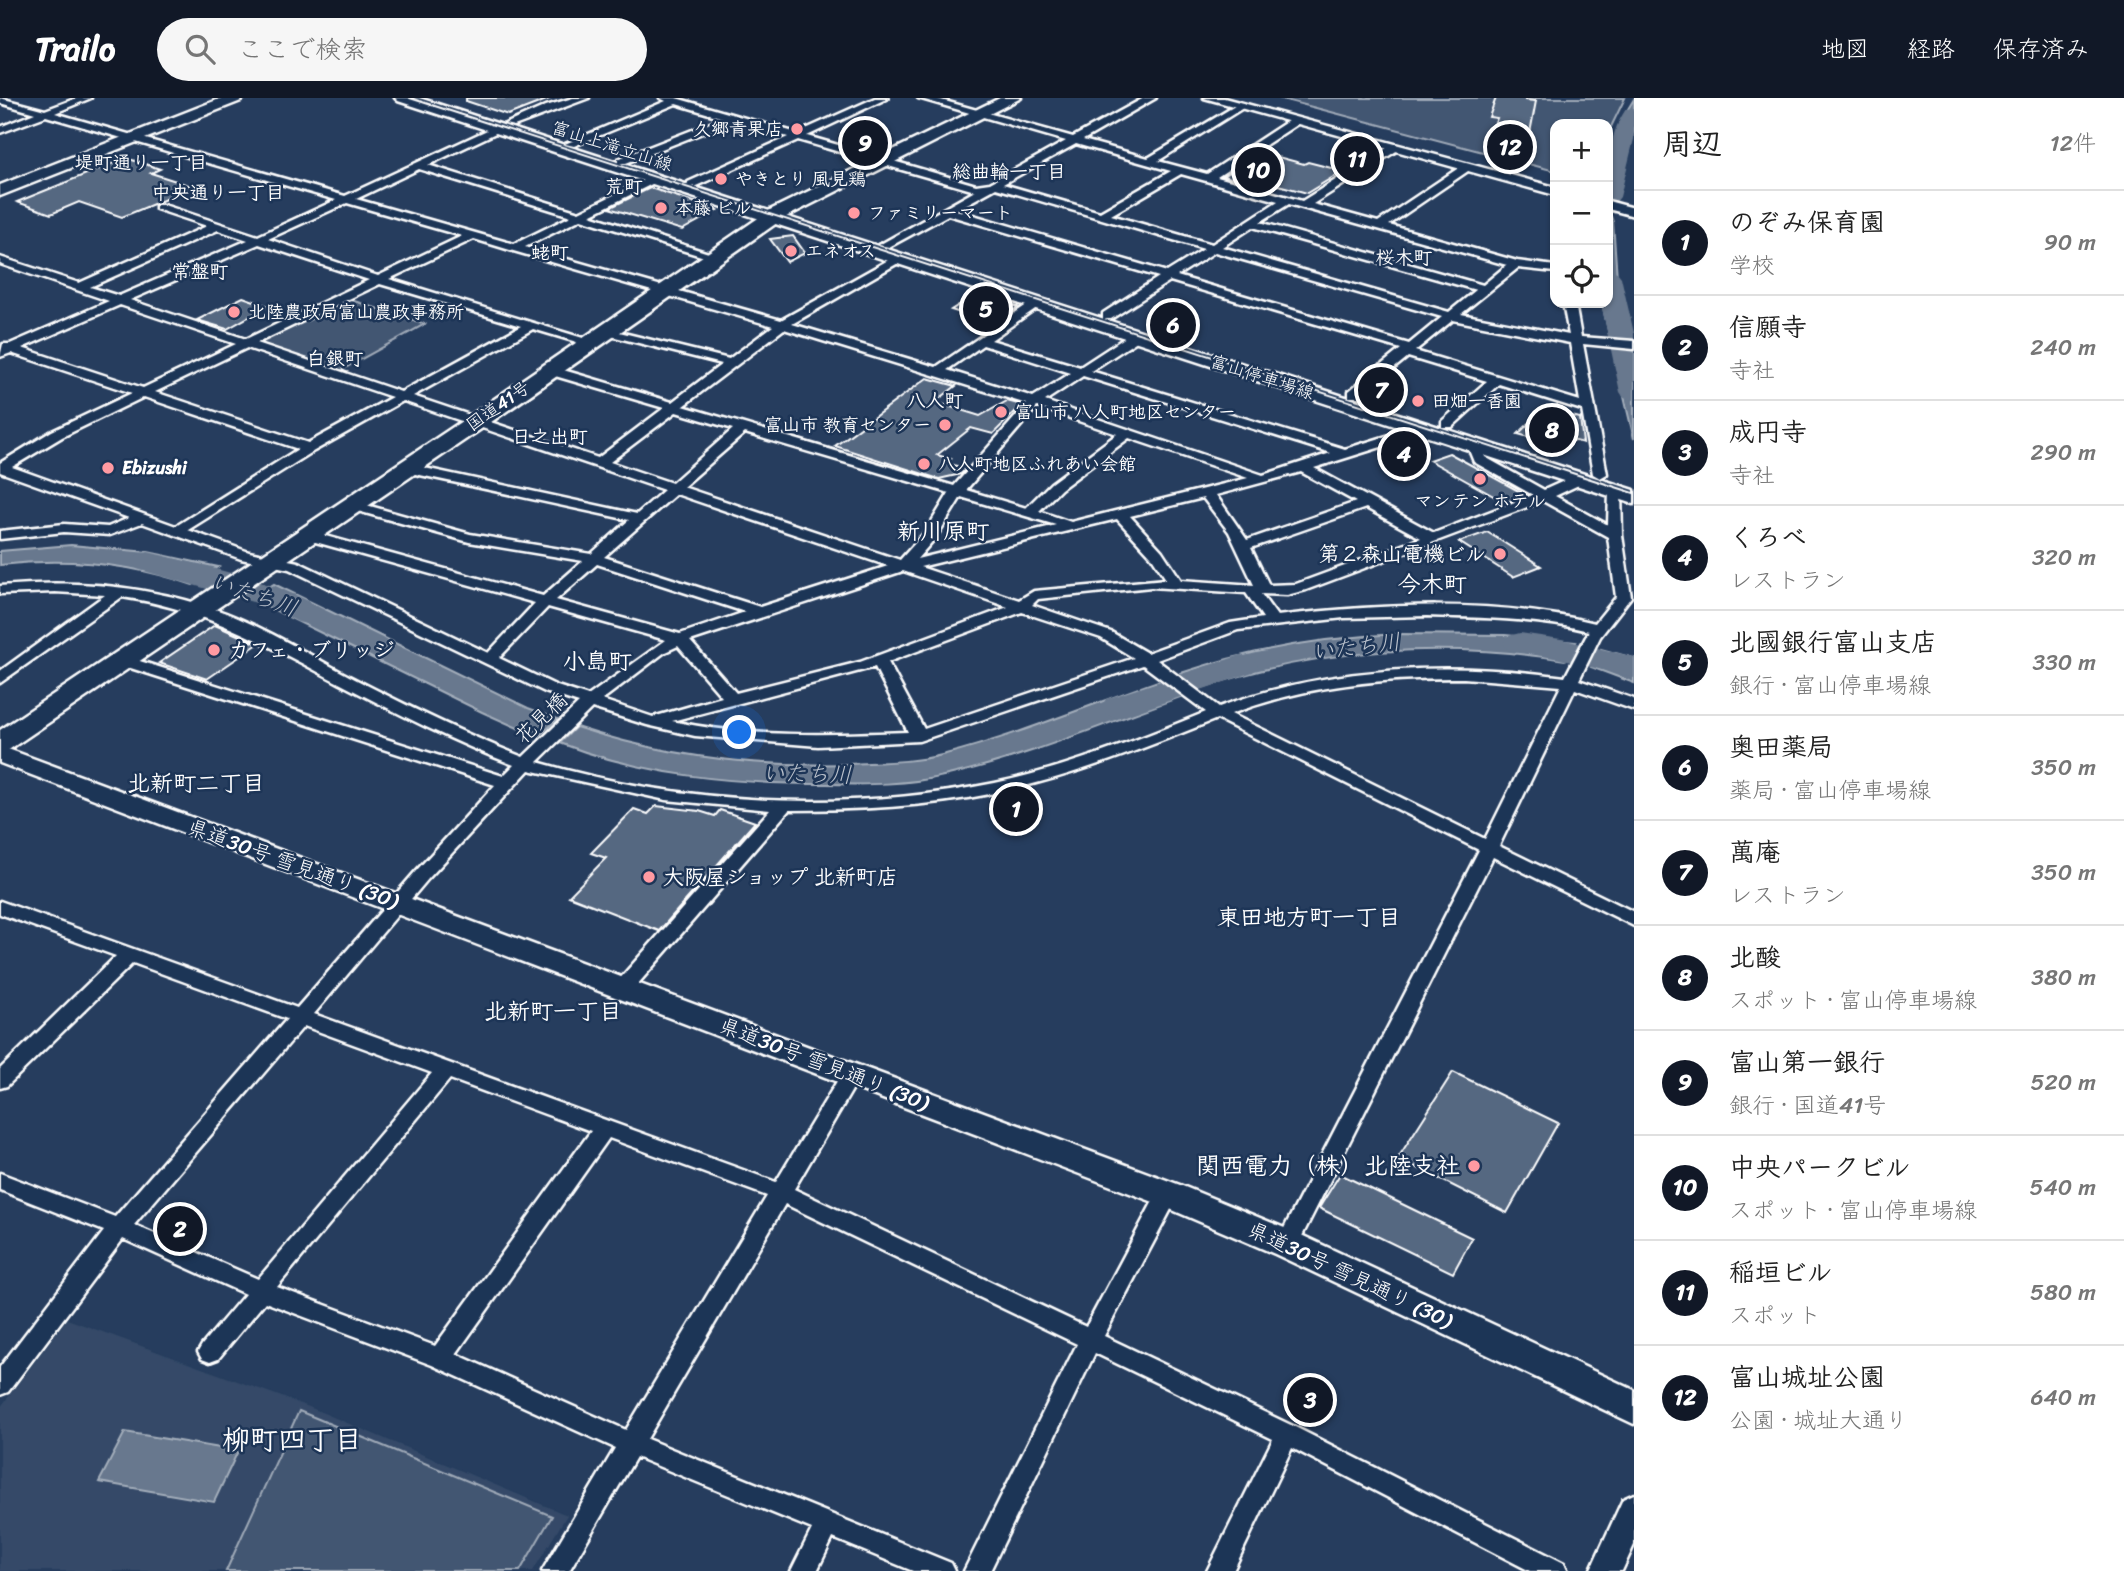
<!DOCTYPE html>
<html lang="ja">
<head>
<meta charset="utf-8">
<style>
  :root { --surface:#fff; --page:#f6f6f6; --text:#222; --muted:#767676; --line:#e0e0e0; --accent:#111827 }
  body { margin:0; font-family:Sriracha,"Klee One",sans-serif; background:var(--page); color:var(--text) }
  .controls { position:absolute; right:21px; top:21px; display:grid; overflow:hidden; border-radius:14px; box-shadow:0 2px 5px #0004 }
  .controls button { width:63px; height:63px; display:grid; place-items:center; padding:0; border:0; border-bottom:2px solid var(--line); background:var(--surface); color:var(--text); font:35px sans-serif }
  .you { position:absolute; left:740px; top:635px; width:24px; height:24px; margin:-18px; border:5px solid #fff; border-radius:50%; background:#1a73e8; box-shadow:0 0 0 10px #1a73e833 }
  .badge { display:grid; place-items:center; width:46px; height:46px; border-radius:50%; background:var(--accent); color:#fff; font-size:23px; font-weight:700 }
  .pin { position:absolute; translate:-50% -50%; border:4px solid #fff; box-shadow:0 2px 7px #0006 }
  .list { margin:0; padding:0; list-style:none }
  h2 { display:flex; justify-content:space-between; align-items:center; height:91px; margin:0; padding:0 28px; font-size:30px }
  h2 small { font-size:23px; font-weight:400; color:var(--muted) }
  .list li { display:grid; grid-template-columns:46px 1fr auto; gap:21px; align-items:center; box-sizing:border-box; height:105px; padding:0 28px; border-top:2px solid var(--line) }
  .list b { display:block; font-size:26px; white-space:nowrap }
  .list p { margin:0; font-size:23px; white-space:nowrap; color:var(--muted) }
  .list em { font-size:23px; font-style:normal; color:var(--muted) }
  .icon { flex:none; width:38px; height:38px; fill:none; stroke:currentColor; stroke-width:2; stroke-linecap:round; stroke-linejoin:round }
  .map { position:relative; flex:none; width:1634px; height:1473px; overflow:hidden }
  header { display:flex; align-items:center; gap:42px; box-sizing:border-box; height:98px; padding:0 35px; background:var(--accent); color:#fff }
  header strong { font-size:33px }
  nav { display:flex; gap:38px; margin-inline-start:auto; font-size:24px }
  .search { width:490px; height:63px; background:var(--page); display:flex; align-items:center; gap:18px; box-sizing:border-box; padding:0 24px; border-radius:38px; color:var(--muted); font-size:26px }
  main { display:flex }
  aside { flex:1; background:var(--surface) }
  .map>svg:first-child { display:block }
  .built { fill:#344a68 }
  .green { fill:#425672; stroke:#a0aab8; stroke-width:2 }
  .water { fill:#67788e; stroke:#a4aebb; stroke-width:2 }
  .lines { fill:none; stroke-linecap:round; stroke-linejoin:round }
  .river { fill:#67788e; fill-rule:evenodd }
  .building { fill:#556781; stroke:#fff; stroke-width:2 }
  .minor-casing { stroke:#fff; stroke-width:5 }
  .tertiary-casing { stroke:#fff; stroke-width:5 }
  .primary-casing { stroke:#fff; stroke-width:5 }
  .trunk-casing { stroke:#fff; stroke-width:5 }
  .minor { fill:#1d3557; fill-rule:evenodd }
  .tertiary { fill:#1d3557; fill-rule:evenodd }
  .primary { fill:#1d3557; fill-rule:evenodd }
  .trunk { fill:#1d3557; fill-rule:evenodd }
  .tram { stroke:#fff; stroke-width:2 }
  .poi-dot { fill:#ff9aa2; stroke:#1d3557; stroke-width:2.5 }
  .labels { text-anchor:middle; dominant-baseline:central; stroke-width:5; stroke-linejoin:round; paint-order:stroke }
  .far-poi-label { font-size:18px; font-weight:bold; fill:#fff; stroke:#1d3557; text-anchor:start }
  .far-street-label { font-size:18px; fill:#fff; stroke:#1d3557 }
  .far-neighbourhood-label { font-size:19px; font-weight:bold; fill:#fff; stroke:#1d3557 }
  .poi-label { font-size:21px; font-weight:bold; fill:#fff; stroke:#1d3557; text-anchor:start }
  .street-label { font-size:21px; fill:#fff; stroke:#1d3557 }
  .neighbourhood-label { font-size:23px; font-weight:bold; fill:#fff; stroke:#1d3557 }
  .water-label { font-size:23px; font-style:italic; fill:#bbc2cc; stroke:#1d3557 }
  .near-poi-label { font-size:24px; font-weight:bold; fill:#fff; stroke:#1d3557; text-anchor:end }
  .near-neighbourhood-label { font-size:28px; font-weight:bold; fill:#fff; stroke:#1d3557 }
</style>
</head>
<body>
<header>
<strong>Trailo</strong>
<div class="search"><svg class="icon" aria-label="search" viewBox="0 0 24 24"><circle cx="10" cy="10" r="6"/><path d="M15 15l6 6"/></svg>ここで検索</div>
<nav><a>地図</a><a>経路</a><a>保存済み</a></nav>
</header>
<main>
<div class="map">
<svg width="1634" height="1473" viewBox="0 0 1634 1473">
  <rect width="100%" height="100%" fill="#263d5e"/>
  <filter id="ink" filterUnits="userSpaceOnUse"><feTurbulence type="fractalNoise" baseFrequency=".0143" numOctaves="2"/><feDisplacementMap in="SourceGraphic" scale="14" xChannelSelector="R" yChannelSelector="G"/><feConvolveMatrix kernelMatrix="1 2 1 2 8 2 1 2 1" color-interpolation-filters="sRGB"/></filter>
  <g filter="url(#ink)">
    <polygon class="built" points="67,1221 309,1309 567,1417 533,1473 0,1473 0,1310"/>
    <g class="green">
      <polygon points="1278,0 1625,0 1608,35 1608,26 1555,26 1555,73"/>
      <polygon points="345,200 425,226 340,273 258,245"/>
      <polygon points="299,1313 552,1418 520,1473 226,1473"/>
    </g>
    <g class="water">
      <path d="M1634 1V34L1621 75 1620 89 1608 86C1608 51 1615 31 1634 1Z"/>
      <polygon points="1608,117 1611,118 1613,124 1617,180 1631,239 1609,237 1602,205 1608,205"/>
      <polygon points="1613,252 1634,253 1634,341"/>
      <path d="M71 447 148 454 218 469 200 478 202 480 193 487C130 465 66 459 0 467V453Z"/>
      <polygon points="274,486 528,610 558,621 538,639 482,614 252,501 266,495 264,492"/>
      <path d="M1399 536 1505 537 1576 544 1565 562C1446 543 1316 550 1202 590L1181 575C1252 551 1324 539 1399 536Z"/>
      <polygon points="1601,551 1634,560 1634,585 1591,569"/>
      <path d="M1158 583 1180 599C1104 626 1027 659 948 677 908 687 867 687 826 686 736 686 645 678 560 645L576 629C670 660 770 671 869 665 894 664 918 663 942 657 1016 638 1087 608 1158 583Z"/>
      <polygon points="125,1334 238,1353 214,1404 99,1384"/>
    </g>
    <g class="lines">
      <g class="river">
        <path d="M1634 10V41L1620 99 1616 104 1608 106C1608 72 1606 41 1626 11Z"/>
        <polygon points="1608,171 1617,174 1621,179 1634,235 1634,302 1624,300 1620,294 1601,205 1608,205"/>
        <path d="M148 454C184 463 308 490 327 517L322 524 310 527 298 524 267 508 137 471 132 464 137 457Z"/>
        <polygon points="1520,535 1561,541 1634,559 1634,580 1560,561 1508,552 1503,545 1508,538"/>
        <polygon points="1241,557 1253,560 1258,567 1253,574 1119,620 1106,617 1101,609 1106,601"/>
      </g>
    </g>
    <g class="building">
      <polygon points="466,0 548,0 549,1 508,17 466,3"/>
      <polygon points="1496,0 1525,0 1525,2 1536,3 1530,35 1493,30 1497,20 1489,19"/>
      <polygon points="1259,54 1304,66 1308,64 1343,73 1307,95 1264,83 1257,88 1224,78"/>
      <polygon points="126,60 160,71 151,75 195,89 122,119 79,104 51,116 17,104"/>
      <polygon points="650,90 716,111 718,112 682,132 609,110"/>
      <polygon points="793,138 805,155 787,164 770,141"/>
      <polygon points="976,196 1018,209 994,226 951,212"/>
      <polygon points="243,199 268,208 227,231 197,222"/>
      <polygon points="927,280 956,288 935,304 980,318 1007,303 1022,307 993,336 971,330 937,357 951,361 947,365 966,371 961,376 939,381 835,348"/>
      <polygon points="1544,311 1580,320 1583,345 1565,340 1553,346 1518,336"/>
      <polygon points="1449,355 1526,397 1506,405 1429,362"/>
      <polygon points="1487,434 1541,468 1513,479 1459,444"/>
      <polygon points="215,527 258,546 207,581 159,565"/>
      <polygon points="656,708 699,713 715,718 720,712 755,724 659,833 569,798 606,760 591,755 634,711 648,716"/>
      <polygon points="1453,974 1558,1025 1507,1115 1398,1060"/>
      <polygon points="1340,1076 1472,1140 1453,1175 1319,1110"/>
    </g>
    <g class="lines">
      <g class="minor-casing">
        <g id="minor">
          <path d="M0 0 45 12 77 0H91L55 15 345 98 498 27 503 30 502 32 428 67 579 114 648 80H656V84L590 117 721 159 711 161 581 121 525 149 781 222 892 160H900V164L792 226 936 269 1034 202 1040 206 1038 209 991 242 1080 269 1132 235H1140V241L1091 273 1345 351 1419 328H1429V334L1314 370 1434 435 1533 397 1474 364 1467 347 1474 343 1479 344 1485 359 1544 392 1575 378H1585V384L1555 398 1608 427 1609 393 1616 389 1621 390 1622 437 1631 499 1600 539 1579 582 1634 601V612L1575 591 1499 748 1634 814V828L1493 759 1295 1152 1287 1155 1279 1152 1276 1146 1479 752 1217 621C1145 650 1072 679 995 695 927 709 858 712 789 712L630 895H616L613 890 616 885 770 712 666 702 529 672 428 781 314 916 776 1084 845 970 852 968 859 970 862 975 794 1091 1086 1229 1160 1090 1168 1088 1176 1090 1179 1096 1104 1238 1295 1329 1564 1465 1568 1473H1530L1292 1350 1233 1473H1207L1273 1341 1095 1255 990 1473H964L1077 1246 785 1106 647 1341 951 1465 955 1473H913L833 1440 817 1473H791L812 1431 636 1359 569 1473H542L615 1350 432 1267 265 1204 218 1261 210 1264 202 1261 198 1254 202 1247 245 1196 123 1141 8 1294 0 1297V1269L104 1133 0 1092V1075L115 1119 287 921 133 865 7 988 0 990V971L116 858 0 816V803L297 910 416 773 495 687 115 565 113 562 115 559H127L503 678 514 667C456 645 395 614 339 585 266 546 205 511 122 499L0 585V573L105 497 55 494 0 496V488C76 481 154 488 226 515 269 532 308 556 349 578 405 607 464 636 523 659L579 605 545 594 289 471 241 461 142 425 110 437 64 434 0 441V433L64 426 108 429 129 420 0 374V365L52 333 132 295 11 255 0 259 3 246H10L109 203 0 166V159L79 185 207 128 156 111V107H164L258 138 336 102 46 18 0 35V29L35 15 0 5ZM419 71 571 118 514 146 356 101ZM347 105 462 138 378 178 268 141ZM218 132 248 142 119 198 90 189ZM474 141 510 152 773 228 729 261 603 230V236L722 266 672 304 553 269H545V275L664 310 598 360 413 298 533 231 590 248 596 244 389 181ZM259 146 369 182 246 241 130 202ZM380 186 521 228 401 294 257 245ZM120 207 236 246 143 290 22 250ZM784 231 1027 306 954 388 683 308ZM983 247 1071 275 1033 299 947 272ZM247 250 392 299 308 345 155 294ZM1083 278 1331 355 1263 377 1045 303ZM144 299 298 351 176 428 12 369 62 339ZM403 303 664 392 637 416 406 366 399 370 406 374 629 422 591 456 470 436 352 403 345 407 347 410 469 444 583 463 543 498 311 434H301L299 437 301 440 535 505 488 555 298 464 249 454 188 432 314 353ZM1037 309 1117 336 1051 385 1026 410 966 392ZM676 314 733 331 672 385 610 364ZM745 335 949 395 926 433 900 462 683 389ZM1129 340 1248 380 1071 424 1039 413 1061 391ZM1301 374 1356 404 1247 442 1216 397ZM676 396 888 468 760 509 604 459ZM961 399 1056 427 917 461 937 438ZM1203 400 1229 434 1254 487 1181 482 1162 453 1130 418ZM1543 403 1608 439 1616 499 1595 525C1493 500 1381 506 1277 518L1261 496 1287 497 1306 492ZM1366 410 1421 440 1296 486 1269 487 1251 450ZM1117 421 1151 458 1166 481 1034 493 1019 502 920 469ZM597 466 745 514 680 536 556 502ZM903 473 1008 509 860 564 736 595 690 543ZM1151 489 1246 495 1263 520 1230 525 1147 555 1111 534 1032 507 1038 501ZM548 509 666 542 588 598 557 588 499 560ZM1022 514 1101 540 1134 560 924 631 888 564ZM1427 518C1481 520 1536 520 1589 533L1565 579C1450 563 1328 568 1219 609L1157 562 1238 532 1344 520ZM678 548 722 599 653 619 602 602 665 554ZM1143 567 1206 614C1137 642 1067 670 995 685 846 715 683 707 537 664L592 610 647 627 695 638 818 648 919 643ZM875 569 908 634C830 637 749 640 672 623ZM1464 580 1561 588 1485 741 1231 616C1306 587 1385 580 1464 580ZM304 928 432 975 258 1181 134 1127ZM450 981 591 1033 435 1248 277 1189ZM609 1040 767 1098 626 1332 456 1256Z"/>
          <polygon points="573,0 589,0 514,28 505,26 546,8"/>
          <path d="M660 0H676L797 35 875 0H888L807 38 976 87 990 85 1066 43 918 0H934L1073 39 1144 0H1156L1083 42 1148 60 1240 5 1243 6V10L1158 63 1207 76 1291 21H1299V25L1217 79 1302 103 1390 48H1398V52L1313 106 1378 124 1463 67H1471V71L1389 127 1517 163 1555 168V174L1518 170 1461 216 1569 237 1563 205H1575L1581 239 1634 243V251L1583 246 1607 376 1600 380 1593 376 1582 312 1499 286 1452 329H1442V323L1487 283 1408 259 1359 299H1349V293L1401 251 1170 183 1111 221H1103V215L1159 179 948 117 889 149 879 147 975 93 798 42 696 88H688V84L788 39 733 23 626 65H618V61L723 20 676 6 574 48 565 46 666 3ZM1076 46 1171 73 1100 114 1003 86ZM1181 76 1278 103 1212 146 1111 117ZM996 90 1204 151 1167 174 956 112ZM1289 106 1299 109 1507 167 1483 187 1260 124ZM1253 129 1476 192 1449 214 1222 149ZM1215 154 1442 219 1409 246 1177 178ZM1453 222 1570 245 1580 303 1415 253Z"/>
        </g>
      </g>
      <g class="tertiary-casing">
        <g id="tertiary">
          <polygon points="1204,0 1224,0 1555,89 1555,97"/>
          <polygon points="1608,103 1634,110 1634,118 1608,111"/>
          <polygon points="1634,1396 1634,1447 1622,1473 1590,1473 1623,1401"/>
        </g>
      </g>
      <g class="primary-casing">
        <g id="primary">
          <polygon points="222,0 244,0 241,3 0,98 0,87"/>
          <polygon points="395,0 419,0 1634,392 1634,406 398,3"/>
          <polygon points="0,648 1180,1087 1299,1136 1634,1292 1634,1326 1275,1156 1156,1105 0,665"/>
        </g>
      </g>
      <g class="trunk-casing">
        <polygon id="trunk" points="1000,0 1021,0 784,120 484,329 10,651 0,654 0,632 468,319 770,112"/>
      </g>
      <use href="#minor" class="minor"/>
      <use href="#tertiary" class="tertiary"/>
      <use href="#primary" class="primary"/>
      <use href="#trunk" class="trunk"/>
      <polyline class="tram" points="410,0 1634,395"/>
    </g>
  </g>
  <g class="poi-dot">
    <circle cx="797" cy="31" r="7"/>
    <circle cx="721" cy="81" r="7"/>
    <circle cx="661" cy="110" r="7"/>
    <circle cx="854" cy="115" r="7"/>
    <circle cx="791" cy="153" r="7"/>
    <circle cx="234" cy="214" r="7"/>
    <circle cx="1418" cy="303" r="7"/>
    <circle cx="1001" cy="314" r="7"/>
    <circle cx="945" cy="327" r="7"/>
    <circle cx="924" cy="366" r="7"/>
    <circle cx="108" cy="370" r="7"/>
    <circle cx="1480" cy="381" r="7"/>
    <circle cx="1500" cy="456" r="7"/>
    <circle cx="214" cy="552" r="7"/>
    <circle cx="649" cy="779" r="7"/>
    <circle cx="1474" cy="1068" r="7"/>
  </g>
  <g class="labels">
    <g class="far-poi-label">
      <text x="783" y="31" text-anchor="end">久郷青果店</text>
      <text x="735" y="81">やきとり 風見鶏</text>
      <text x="675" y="110">本藤 ビル</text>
      <text x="868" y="115">ファミリーマート</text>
      <text x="805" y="153">エネオス</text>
      <text x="248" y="214">北陸農政局富山農政事務所</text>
      <text x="1432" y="303">田畑一香園</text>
      <text x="1015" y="314">富山市 八人町地区センター</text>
      <text x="931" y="327" text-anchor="end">富山市 教育センター</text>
      <text x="938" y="366">八人町地区ふれあい会館</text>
      <text x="122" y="370">Ebizushi</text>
      <text x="1480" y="403" text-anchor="middle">マンテン ホテル</text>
    </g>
    <g class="far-street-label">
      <text transform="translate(612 48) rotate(18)">富山上滝立山線</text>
      <text transform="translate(1262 279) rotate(18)">富山停車場線</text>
      <text transform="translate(498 308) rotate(-35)">国道41号</text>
    </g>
    <g class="far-neighbourhood-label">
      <text x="141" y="64">堤町通り一丁目</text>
      <text x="1009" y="73">総曲輪一丁目</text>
      <text x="624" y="88">荒町</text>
      <text x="218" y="94">中央通り一丁目</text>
      <text x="550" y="154">蛯町</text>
      <text x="1404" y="159">桜木町</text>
      <text x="200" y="173">常盤町</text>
      <text x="335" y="260">白銀町</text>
      <text x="935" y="302">八人町</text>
      <text x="550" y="338">日之出町</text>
    </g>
    <g class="poi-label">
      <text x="1486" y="456" text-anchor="end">第２森山電機ビル</text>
      <text x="228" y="552">カフェ・ブリッジ</text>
      <text x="663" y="779">大阪屋ショップ 北新町店</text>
    </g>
    <g class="street-label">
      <text transform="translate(541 620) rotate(-44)">花見橋</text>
      <text transform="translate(293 766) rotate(20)">県道30号 雪見通り (30)</text>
      <text transform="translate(824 966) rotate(21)">県道30号 雪見通り (30)</text>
      <text transform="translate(1350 1177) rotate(25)">県道30号 雪見通り (30)</text>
    </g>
    <g class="neighbourhood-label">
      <text x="943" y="433">新川原町</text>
      <text x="1432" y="486">今木町</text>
      <text x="597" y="563">小島町</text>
      <text x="196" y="685">北新町二丁目</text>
      <text x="1309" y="819">東田地方町一丁目</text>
      <text x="553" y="913">北新町一丁目</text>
    </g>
    <g class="water-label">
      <text transform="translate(254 497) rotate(19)">いたち川</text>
      <text transform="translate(1356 549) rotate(-7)">いたち川</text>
      <text transform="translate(807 676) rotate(1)">いたち川</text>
    </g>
    <g class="near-poi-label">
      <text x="1460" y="1068">関西電力（株）北陸支社</text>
    </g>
    <g class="near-neighbourhood-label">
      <text x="292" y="1341">柳町四丁目</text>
    </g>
  </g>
</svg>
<div class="controls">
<button>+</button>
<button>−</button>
<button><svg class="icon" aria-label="locate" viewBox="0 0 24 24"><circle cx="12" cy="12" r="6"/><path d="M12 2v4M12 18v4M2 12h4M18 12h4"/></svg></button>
</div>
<div class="you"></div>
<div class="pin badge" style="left:1016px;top:711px">1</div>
<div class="pin badge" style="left:180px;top:1131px">2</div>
<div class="pin badge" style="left:1310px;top:1302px">3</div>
<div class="pin badge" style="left:1404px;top:356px">4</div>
<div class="pin badge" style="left:986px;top:211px">5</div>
<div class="pin badge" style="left:1173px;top:227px">6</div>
<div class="pin badge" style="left:1381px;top:292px">7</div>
<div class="pin badge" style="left:1552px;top:332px">8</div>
<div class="pin badge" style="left:865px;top:45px">9</div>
<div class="pin badge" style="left:1258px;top:72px">10</div>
<div class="pin badge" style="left:1357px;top:61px">11</div>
<div class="pin badge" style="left:1510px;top:49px">12</div>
</div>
<aside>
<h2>周辺<small>12件</small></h2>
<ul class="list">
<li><span class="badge">1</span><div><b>のぞみ保育園</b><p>学校</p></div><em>90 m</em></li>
<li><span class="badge">2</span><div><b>信願寺</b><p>寺社</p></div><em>240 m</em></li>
<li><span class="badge">3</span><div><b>成円寺</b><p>寺社</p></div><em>290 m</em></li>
<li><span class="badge">4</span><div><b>くろべ</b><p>レストラン</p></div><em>320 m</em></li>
<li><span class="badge">5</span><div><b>北國銀行富山支店</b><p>銀行 · 富山停車場線</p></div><em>330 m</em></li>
<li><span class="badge">6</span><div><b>奥田薬局</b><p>薬局 · 富山停車場線</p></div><em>350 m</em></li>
<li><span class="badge">7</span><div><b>萬庵</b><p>レストラン</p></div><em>350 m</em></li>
<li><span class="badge">8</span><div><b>北酸</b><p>スポット · 富山停車場線</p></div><em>380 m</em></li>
<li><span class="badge">9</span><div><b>富山第一銀行</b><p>銀行 · 国道41号</p></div><em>520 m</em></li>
<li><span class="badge">10</span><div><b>中央パークビル</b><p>スポット · 富山停車場線</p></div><em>540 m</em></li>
<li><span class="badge">11</span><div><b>稲垣ビル</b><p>スポット</p></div><em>580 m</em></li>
<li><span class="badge">12</span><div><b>富山城址公園</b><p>公園 · 城址大通り</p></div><em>640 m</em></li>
</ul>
</aside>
</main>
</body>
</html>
